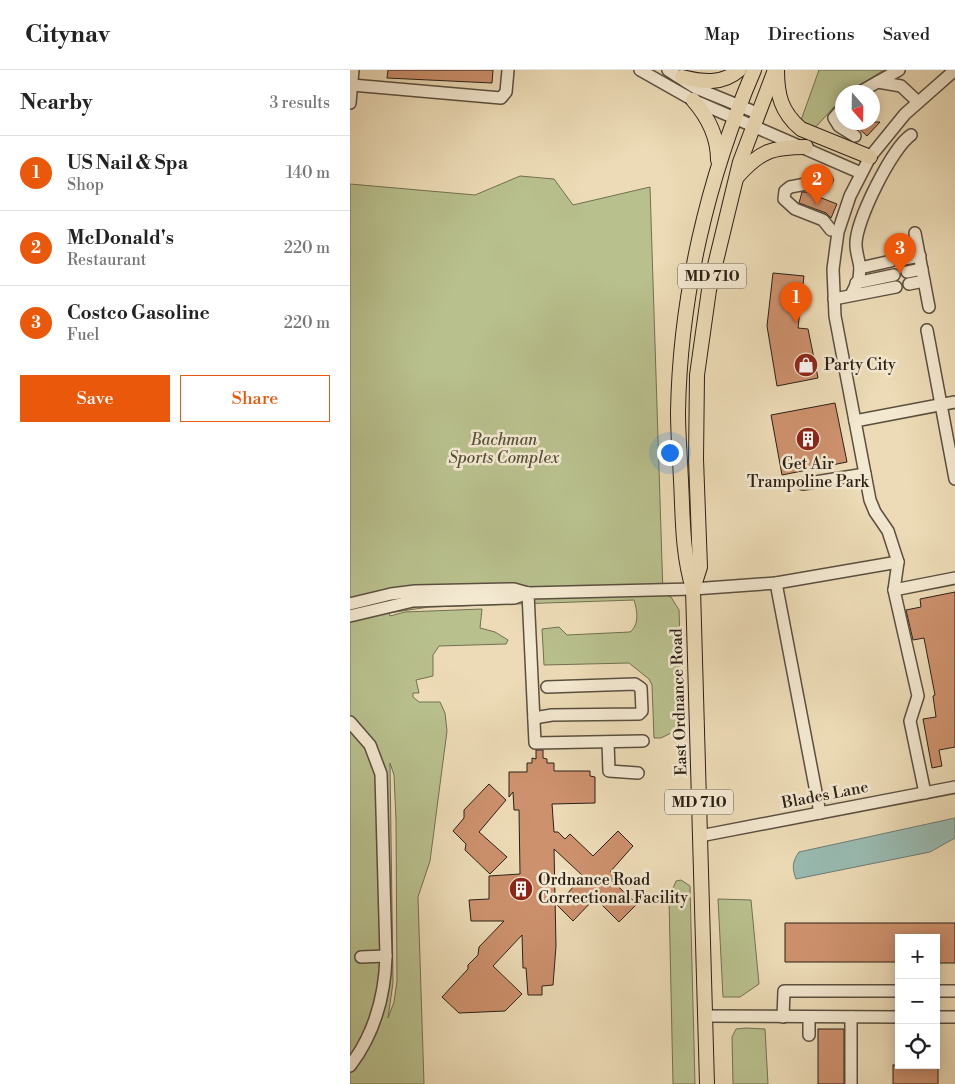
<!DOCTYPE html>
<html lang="en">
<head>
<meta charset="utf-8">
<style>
  :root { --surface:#fff; --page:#f6f6f6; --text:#222; --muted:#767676; --line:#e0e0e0; --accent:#ea580c }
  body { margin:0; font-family:"Libre Bodoni",serif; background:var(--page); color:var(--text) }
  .controls { position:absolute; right:15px; bottom:15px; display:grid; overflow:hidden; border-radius:0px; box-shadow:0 2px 12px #0003 }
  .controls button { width:45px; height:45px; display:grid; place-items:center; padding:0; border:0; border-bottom:1px solid var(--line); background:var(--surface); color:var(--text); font:25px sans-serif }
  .compass { position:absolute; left:485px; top:15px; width:45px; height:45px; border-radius:50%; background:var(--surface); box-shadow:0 2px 12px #0003; rotate:160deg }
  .you { position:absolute; left:319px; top:382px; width:18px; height:18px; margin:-12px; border:4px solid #fff; border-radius:50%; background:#1a73e8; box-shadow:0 0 0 8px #1a73e833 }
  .badge { display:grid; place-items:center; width:32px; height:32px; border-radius:50%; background:var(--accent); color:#fff; font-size:16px; font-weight:700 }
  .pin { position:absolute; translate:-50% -41px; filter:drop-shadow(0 1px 2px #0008) }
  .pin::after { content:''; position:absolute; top:26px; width:18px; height:15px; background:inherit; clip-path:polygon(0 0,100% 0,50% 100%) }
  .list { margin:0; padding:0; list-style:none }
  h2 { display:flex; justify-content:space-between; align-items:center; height:65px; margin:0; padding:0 20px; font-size:21px }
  h2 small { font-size:16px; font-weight:400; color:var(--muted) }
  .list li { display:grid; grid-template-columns:32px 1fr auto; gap:15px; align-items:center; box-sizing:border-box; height:75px; padding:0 20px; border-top:1px solid var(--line) }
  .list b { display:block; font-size:19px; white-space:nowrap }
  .list p { margin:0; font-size:16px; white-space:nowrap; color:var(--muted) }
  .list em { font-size:16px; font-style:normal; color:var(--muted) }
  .actions { display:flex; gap:10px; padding:15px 20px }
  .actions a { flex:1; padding:11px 0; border:1px solid var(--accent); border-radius:0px; text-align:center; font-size:18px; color:var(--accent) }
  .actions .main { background:var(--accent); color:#fff }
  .icon { flex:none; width:28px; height:28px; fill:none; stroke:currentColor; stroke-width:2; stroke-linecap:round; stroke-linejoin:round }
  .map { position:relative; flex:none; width:605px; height:1014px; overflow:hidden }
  header { display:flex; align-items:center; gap:30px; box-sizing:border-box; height:70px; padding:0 25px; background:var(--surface); border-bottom:1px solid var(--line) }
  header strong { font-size:24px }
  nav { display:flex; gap:28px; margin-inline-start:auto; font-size:18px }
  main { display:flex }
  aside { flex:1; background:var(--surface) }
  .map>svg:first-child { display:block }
  .green { fill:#b8c08d; stroke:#727052; fill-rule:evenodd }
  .water { fill:#99bbb2; stroke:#6d7d74 }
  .building { fill:#cd916d; stroke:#2b2017 }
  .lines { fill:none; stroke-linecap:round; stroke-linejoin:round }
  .minor-casing { stroke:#5b4f3f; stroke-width:14 }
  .major-casing { stroke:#2b2017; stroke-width:16 }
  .minor { stroke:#f3e8d0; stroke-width:11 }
  .major { stroke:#ecdbb6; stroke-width:14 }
  .labels { text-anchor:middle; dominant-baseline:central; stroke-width:5; stroke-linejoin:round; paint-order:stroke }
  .shield { fill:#f3e8d0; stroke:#675c4e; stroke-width:1 }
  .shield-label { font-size:15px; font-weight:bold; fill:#2b2017 }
  .poi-label { font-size:16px; fill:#2b2017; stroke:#f3e8d0; text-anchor:start }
  .park-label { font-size:16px; font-style:italic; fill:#55503a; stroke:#f3e8d0 }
  .street-label { font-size:16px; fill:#2b2017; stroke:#f3e8d0 }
</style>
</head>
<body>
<header>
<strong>Citynav</strong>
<nav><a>Map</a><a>Directions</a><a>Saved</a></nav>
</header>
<main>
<aside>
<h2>Nearby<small>3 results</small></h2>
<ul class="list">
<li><span class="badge">1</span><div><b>US Nail &amp; Spa</b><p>Shop</p></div><em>140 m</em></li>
<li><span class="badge">2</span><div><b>McDonald's</b><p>Restaurant</p></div><em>220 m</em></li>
<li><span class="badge">3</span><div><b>Costco Gasoline</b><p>Fuel</p></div><em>220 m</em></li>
</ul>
<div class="actions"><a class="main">Save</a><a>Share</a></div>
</aside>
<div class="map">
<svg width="605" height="1014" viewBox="0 0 605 1014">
  <rect width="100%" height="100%" fill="#ecdbb6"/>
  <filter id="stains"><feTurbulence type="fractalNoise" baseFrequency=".004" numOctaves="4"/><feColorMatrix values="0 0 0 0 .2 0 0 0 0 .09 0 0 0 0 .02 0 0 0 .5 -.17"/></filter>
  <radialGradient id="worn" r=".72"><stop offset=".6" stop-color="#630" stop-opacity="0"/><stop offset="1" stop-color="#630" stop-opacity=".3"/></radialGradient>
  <g class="green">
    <polygon points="469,0 534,0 498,22 492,22 492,28 464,59 450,53"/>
    <path d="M170 106 204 109 223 135 300 117 313 524 321 527 329 540 333 657 311 668H304L302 615 299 609 279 593 194 595 192 559 209 557 217 565 280 562C290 554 287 540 284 530L79 537 39 543 40 546 55 542 132 539 130 558 145 562 158 570 156 574 89 576 83 585V606L66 610 69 623H63V627L69 632H90L95 643 97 661 80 791 68 827 74 1014H0V114L125 125ZM40 693 44 705 46 750 47 911 44 932 38 948 43 913Z"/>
    <polygon points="331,810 340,816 345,1014 323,1014 319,828 326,811"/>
    <polygon points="368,829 401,830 409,914 390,927 373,927"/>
    <polygon points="396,958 415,959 418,1014 383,1014 382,967 386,959"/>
  </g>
  <path class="water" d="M605 748V768L580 782 446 809C442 798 442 792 449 782Z"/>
  <g class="building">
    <polygon points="38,0 143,0 142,13 37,8"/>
    <polygon points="502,52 530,52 517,66"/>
    <polygon points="452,122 456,122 487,134 481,148 476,143 449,133"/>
    <polygon points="423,203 454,206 448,258 458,259 468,308 427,316 417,256"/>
    <polygon points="485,333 497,392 432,405 421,345"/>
    <polygon points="605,522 605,677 589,680 592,696 582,698 573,649 586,647 583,626 585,625 574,568 563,570 556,540 571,537 570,529"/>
    <polygon points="186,680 193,680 193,688 197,689 197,693 204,693 204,701 240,701 240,706 245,707 245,733 202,734 204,762 208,762 215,769 220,764 243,786 268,761 283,776 260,802 273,801 273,810 260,809 287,834 269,852 245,828 223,851 207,835 233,806 204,779 206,876 203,915 192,916 192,925 178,925 176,898 173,898 172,865 143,896 172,924 155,941 109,943 92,927 118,899 118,895 128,885 129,877 154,851 121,851 119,830 139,829 139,806 170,804 169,740 164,740 163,722 159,727 159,702 177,702 177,693 182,693 182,688 186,689"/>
    <polygon points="139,714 156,730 129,762 157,787 140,804 115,780 116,774 103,761 114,748 114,740"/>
    <polygon points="435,853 605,853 605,893 586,893 586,868 549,868 549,892 435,892"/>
    <rect x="468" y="959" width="26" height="55"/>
    <rect x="543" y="995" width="45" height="19"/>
  </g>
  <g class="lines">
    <g class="minor-casing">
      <g id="minor">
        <polyline points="290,0 343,30 511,103"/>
        <polyline points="318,0 346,18 407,43"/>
        <polyline points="528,12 551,16 568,32"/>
        <polyline points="2,15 151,28 156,22 158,0"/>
        <polyline points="510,22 549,0"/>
        <polyline points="0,33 3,0"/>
        <polyline points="492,39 484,48 489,56 505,66"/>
        <polyline points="477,110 440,117 435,121 434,129 445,139 473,150 481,160"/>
        <polyline points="565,163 579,237"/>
        <polyline points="554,189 570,186"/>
        <path d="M510 198C509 190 506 182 506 175 505 152 542 78 561 65"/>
        <polyline points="557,202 572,199"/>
        <polyline points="506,213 544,205"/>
        <polyline points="559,214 574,211"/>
        <polyline points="501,225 509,209 510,198 541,191"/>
        <polyline points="484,229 546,217"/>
        <polyline points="577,260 605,409"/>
        <polyline points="505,351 605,332"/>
        <polyline points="453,414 515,404"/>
        <polyline points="548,492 544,520 568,626 560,651 575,723"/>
        <polyline points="426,513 470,743"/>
        <polyline points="544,520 605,508"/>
        <polyline points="0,534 41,524 65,521 164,519 178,523"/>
        <polyline points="0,546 63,531 164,528 178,523"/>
        <polyline points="184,648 202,645 289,644 292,641 291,618 285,614 197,617"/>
        <path d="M0 652 20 675 31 704 36 886C35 927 25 963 0 996"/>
        <polyline points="293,671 185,673 178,523 343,519 426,513 548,492 538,461 525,442 520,430 485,246 483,199 488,162 500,126 520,87 555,44 605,0"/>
        <polyline points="258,672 259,701 288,703"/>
        <polyline points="350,766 605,717"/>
        <polyline points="11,887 36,886"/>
        <polyline points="586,921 605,921"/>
        <polyline points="355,946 549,947"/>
        <polyline points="433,947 434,921 549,921"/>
        <polyline points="459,947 459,965"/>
        <polyline points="501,947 501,1014"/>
        <polyline points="586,947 605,947"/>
      </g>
    </g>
    <g class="major-casing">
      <g id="major">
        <path d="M427 0C427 25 431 42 451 59L520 87"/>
        <path d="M332 7C352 12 372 15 389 0"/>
        <path d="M343 30C358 47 368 66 368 90"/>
        <path d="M387 107C410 81 422 77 456 77"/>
        <polyline points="343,519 350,497 346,389 347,305 359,220 390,92 425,0"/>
        <path d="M357 1014 343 519C332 482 333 448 331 410 330 388 328 365 328 342 330 226 358 107 404 0"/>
      </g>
    </g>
    <use href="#minor" class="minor"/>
    <use href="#major" class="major"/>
  </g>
  <defs>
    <g id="shop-disc" transform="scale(1.25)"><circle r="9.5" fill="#8f2418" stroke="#f3e8d0"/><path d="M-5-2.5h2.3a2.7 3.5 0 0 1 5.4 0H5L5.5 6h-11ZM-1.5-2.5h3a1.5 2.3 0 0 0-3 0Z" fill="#fff"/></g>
    <g id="building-disc" transform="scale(1.25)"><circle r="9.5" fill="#8f2418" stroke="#f3e8d0"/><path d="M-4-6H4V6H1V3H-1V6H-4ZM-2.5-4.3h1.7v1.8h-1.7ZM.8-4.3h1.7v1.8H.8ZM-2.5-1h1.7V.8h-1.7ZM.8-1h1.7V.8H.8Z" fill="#fff"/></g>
  </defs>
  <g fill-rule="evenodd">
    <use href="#shop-disc" x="456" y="295"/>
    <use href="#building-disc" x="458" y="369"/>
    <use href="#building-disc" x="171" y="819"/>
  </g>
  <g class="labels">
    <g class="shield">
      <rect x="328" y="193.5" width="68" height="25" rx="4"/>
      <rect x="315" y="719.5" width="68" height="25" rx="4"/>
    </g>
    <g class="shield-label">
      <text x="362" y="206">MD 710</text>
      <text x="349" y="732">MD 710</text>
    </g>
    <g class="poi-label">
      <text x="474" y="295">Party City</text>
      <text x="458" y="394" text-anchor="middle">Get Air<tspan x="458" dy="18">Trampoline Park</tspan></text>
      <text x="188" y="810">Ordnance Road<tspan x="188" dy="18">Correctional Facility</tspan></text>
    </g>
    <g class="park-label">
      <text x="154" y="370">Bachman<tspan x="154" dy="18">Sports Complex</tspan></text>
    </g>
    <g class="street-label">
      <text transform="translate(329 632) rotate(-92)">East Ordnance Road</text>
      <text transform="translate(475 725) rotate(-11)">Blades Lane</text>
    </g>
  </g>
  <rect width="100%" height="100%" filter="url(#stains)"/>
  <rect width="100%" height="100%" fill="url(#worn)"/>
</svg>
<div class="controls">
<button>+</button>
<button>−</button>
<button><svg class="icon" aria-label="locate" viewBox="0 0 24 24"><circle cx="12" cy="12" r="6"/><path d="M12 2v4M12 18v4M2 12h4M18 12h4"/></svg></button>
</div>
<svg class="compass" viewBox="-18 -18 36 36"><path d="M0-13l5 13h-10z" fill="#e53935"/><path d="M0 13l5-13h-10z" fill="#767676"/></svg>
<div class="you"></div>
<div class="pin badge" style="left:446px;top:253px">1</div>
<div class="pin badge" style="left:467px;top:135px">2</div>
<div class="pin badge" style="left:550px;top:204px">3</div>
</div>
</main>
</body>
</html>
